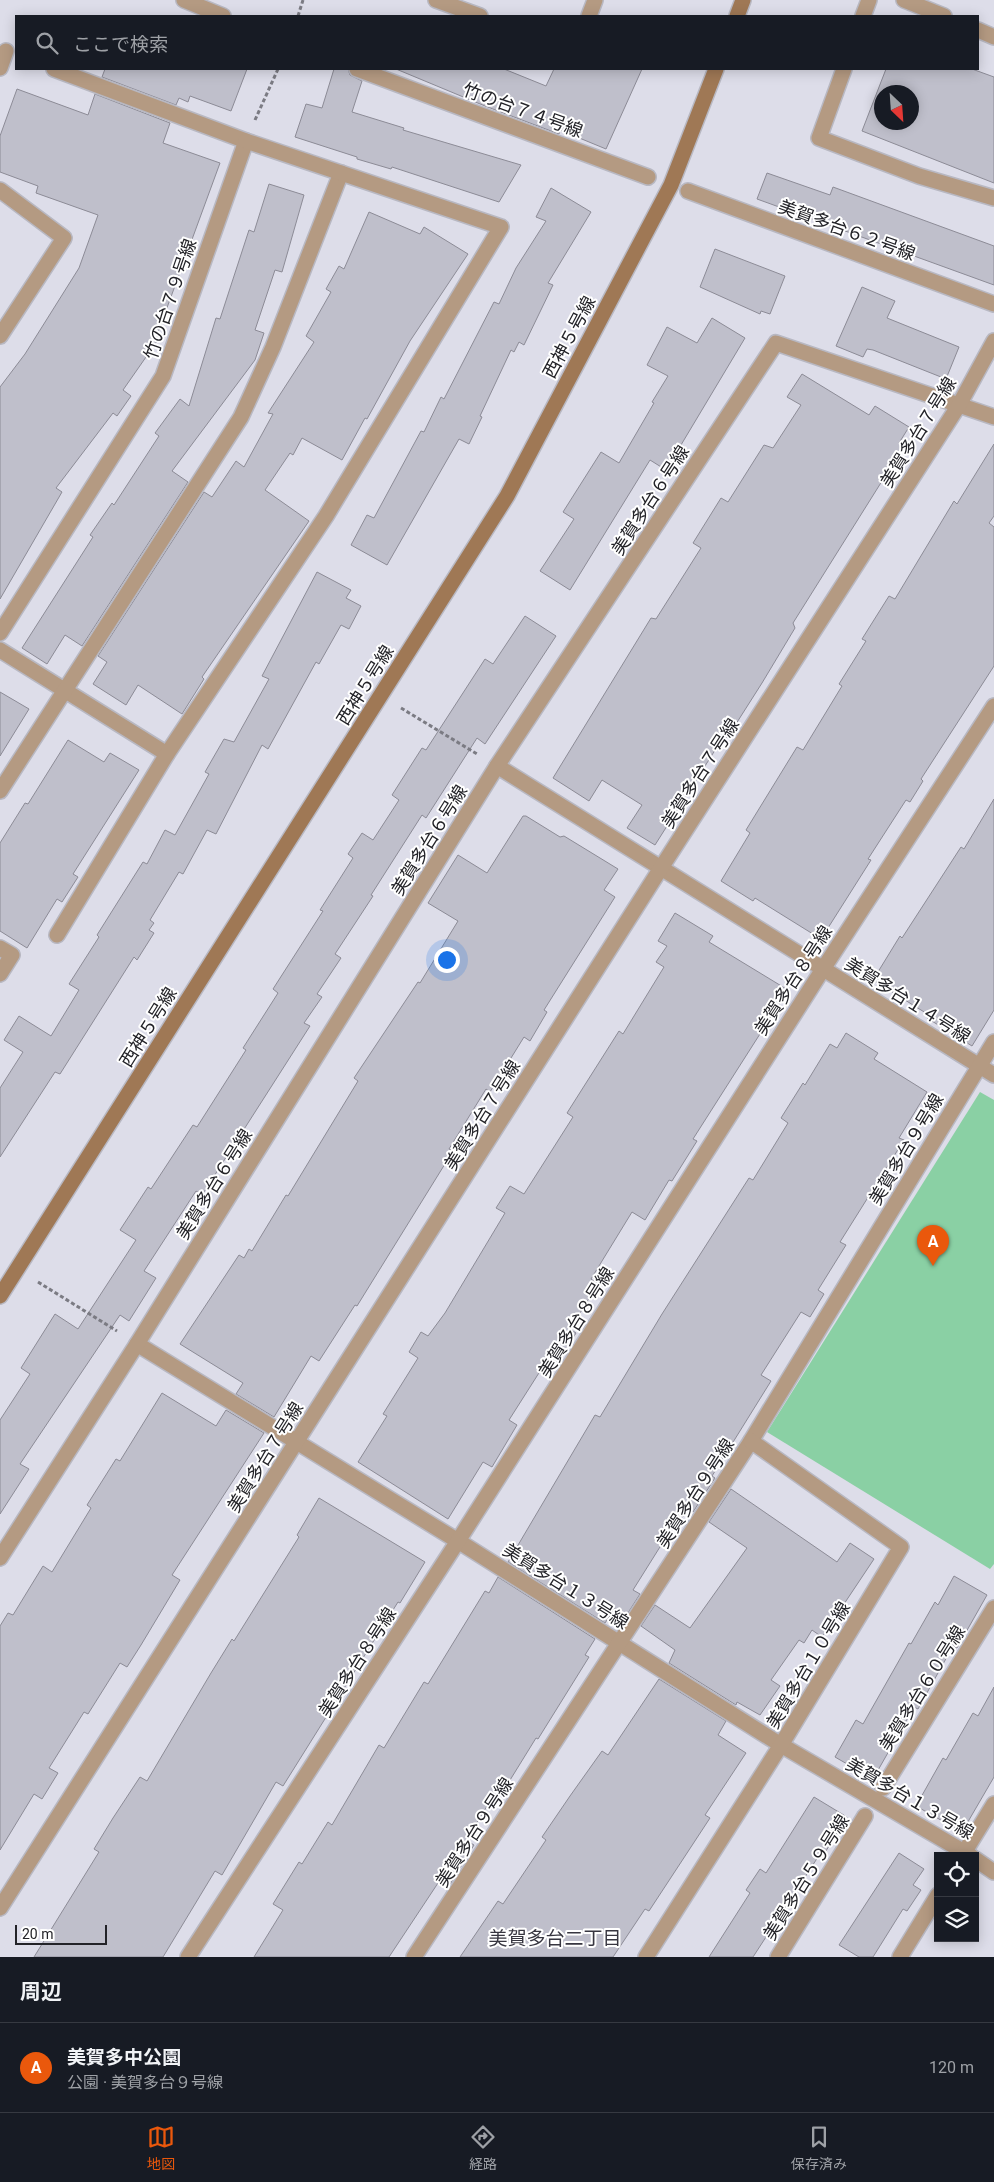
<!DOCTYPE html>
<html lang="ja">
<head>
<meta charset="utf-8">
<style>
  :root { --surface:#171b24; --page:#20242c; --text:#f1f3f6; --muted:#9ea1a6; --line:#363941; --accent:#ea580c }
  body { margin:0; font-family:Roboto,"Noto Sans JP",sans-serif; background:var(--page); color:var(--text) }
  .controls { position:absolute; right:15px; bottom:15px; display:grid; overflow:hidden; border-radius:0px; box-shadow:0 2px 12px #0003 }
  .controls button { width:45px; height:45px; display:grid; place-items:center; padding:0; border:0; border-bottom:1px solid var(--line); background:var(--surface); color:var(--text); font:25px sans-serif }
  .compass { position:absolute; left:874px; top:85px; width:45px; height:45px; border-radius:50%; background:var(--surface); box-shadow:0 2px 12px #0003; rotate:155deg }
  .scale { position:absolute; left:15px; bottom:12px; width:92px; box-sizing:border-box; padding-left:5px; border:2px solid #232328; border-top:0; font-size:14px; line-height:18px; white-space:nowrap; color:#232328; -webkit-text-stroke:4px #fff; paint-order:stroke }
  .you { position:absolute; left:446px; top:959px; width:18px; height:18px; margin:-12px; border:4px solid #fff; border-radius:50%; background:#1a73e8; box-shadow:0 0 0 8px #1a73e833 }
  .badge { display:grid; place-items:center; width:32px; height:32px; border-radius:50%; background:var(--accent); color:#fff; font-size:16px; font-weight:700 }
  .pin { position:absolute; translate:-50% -41px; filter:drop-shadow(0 1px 2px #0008) }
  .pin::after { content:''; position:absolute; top:26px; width:18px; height:15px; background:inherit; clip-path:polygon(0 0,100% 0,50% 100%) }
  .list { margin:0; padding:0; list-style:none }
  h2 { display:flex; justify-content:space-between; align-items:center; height:65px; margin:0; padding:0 20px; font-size:21px }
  h2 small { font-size:16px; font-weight:400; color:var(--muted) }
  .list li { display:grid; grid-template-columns:32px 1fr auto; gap:15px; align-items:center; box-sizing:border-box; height:90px; padding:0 20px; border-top:1px solid var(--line) }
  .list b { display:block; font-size:19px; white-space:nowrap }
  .list p { margin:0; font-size:16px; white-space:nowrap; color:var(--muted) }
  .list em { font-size:16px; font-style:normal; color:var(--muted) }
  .icon { flex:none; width:28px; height:28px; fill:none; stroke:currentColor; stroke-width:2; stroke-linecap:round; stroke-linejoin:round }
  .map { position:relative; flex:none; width:994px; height:1957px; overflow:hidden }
  .search { position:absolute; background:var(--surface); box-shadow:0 2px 12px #0003; left:15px; right:15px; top:15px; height:55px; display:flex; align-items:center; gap:12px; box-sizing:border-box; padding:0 18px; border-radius:0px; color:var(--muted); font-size:19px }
  .sheet { height:155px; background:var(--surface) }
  nav { display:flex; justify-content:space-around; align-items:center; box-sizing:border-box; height:70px; border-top:1px solid var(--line); background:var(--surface); font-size:14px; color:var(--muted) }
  nav a { display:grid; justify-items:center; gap:2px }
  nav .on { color:var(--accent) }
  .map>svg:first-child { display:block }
  .green { fill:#8ad0a4 }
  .building { fill:#bfbfcb; stroke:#8c8b96; fill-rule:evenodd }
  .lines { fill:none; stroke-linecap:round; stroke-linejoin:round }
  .street-casing { stroke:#b8b8c2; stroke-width:18 }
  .secondary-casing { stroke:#b8b8c2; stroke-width:18 }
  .path { stroke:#7b7b83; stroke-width:3; stroke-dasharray:4 2.5; stroke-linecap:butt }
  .street { stroke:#b49a82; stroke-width:15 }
  .secondary { stroke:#9f7855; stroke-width:15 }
  .labels { text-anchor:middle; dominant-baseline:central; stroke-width:4; stroke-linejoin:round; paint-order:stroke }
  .street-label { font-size:18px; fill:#232328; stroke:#fff }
  .neighbourhood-label { font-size:19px; fill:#373640; stroke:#fff }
</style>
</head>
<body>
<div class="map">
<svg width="994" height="1957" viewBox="0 0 994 1957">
  <rect width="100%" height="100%" fill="#dddde9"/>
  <polygon class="green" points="980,1092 994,1100 994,1564 990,1569 767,1432"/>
  <g class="building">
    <polygon points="105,69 247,69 231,111 190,96 188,102 179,98 176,105 102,77"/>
    <polygon points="334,69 348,69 350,75 362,81 352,112 404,128 403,130 521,165 499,202 392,167 391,169 357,159 357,157 295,137 306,104 322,108"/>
    <polygon points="396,69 504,69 546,86 554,69 642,69 606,149 560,130 559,134 485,106"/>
    <path d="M886 69H972L994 77V183L862 131ZM882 92H912V122H882Z"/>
    <polygon points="17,89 88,115 95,94 170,123 163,143 220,163 157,335 160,337 123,390 131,396 117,416 113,413 56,488 62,492 0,599 0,387 25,354 79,268 98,215 36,193 38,186 0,172 0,136"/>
    <polygon points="767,173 830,195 833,187 994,246 994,285 757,199"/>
    <polygon points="269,184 304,195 282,272 275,270 255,330 264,333 255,360 172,471 188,482 82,646 65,635 47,664 22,648 93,537 90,535 112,503 114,505 159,436 155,433 180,399 189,406 216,318 220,319 249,230 254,232"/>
    <polygon points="551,188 591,212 548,283 553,285 524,345 519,342 514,352 511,350 480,416 482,417 469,444 459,439 387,565 351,545 367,515 374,518 421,431 424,432 441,397 444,399 494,302 499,304 516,268 546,221 536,217"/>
    <polygon points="369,212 420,234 424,227 468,254 410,341 367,419 365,418 342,460 302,438 293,455 290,453 265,490 309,521 202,677 204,679 182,714 138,685 126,705 93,684 107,662 98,656 204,492 212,497 236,461 244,467 273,414 268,413 314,342 306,336 331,292 326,289 339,266 344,269"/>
    <polygon points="715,249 785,276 770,314 761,311 760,314 700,287"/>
    <polygon points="862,287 895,301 887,318 959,347 946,379 873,350 867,349 863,357 836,346"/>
    <polygon points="712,318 745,338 666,470 650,460 570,590 540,571 574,519 563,512 601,452 619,463 654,403 652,402 668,376 647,365 667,327 697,343"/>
    <polygon points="802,374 869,415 875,406 909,427 899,443 904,446 793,623 795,628 762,683 727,738 724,736 655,845 627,828 642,805 602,780 589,801 553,778 651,618 656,619 701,548 693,543 721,498 728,502 764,445 773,448 801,405 787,397"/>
    <polygon points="994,444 994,516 989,523 994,527 994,666 921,779 923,781 910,802 906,800 868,859 871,860 821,939 755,898 753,901 721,881 750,833 746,830 797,747 803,750 842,686 839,684 866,641 862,639 889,596 895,599 954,501 957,504"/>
    <polygon points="317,572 351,590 346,598 361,606 349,629 341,625 319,664 316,662 268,749 262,745 216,834 207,830 183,874 179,872 150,920 154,923 149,930 154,933 137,960 134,957 60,1074 55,1072 0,1157 0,1088 23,1052 4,1040 19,1016 51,1036 79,990 69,984 99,937 97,935 114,908 143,862 147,864 165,830 175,835 209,774 205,772 224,739 234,742 269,679 262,676"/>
    <polygon points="525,616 556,636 485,744 477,738 426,818 422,815 371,895 373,896 335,954 341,958 317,994 322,997 304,1023 310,1026 202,1195 196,1191 144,1271 156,1278 129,1321 120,1315 20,1464 29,1469 0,1514 0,1420 30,1374 21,1368 55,1314 78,1329 136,1240 120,1230 148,1187 151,1189 193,1125 197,1127 246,1050 243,1048 278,993 273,989 323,911 320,910 353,858 348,854 362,833 373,840 399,800 392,795 422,748 426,750 485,659 493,664"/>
    <polygon points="0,692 29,709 0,756"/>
    <polygon points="68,740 104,762 110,753 139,770 73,874 78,877 62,902 57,899 27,948 0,931 0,843 25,803 28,804"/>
    <polygon points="994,799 994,1010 972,1046 927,1018 929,1015 873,980 900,936 902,938 961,847 964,849"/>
    <polygon points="523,816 526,816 560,837 564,836 618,869 604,890 615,897 544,1010 547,1012 530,1041 524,1037 490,1092 486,1089 449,1149 453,1151 357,1306 355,1305 319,1361 311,1356 274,1417 236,1394 243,1383 180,1344 239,1255 244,1258 249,1249 252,1251 286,1195 288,1196 358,1081 354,1078 418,982 420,983 458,921 428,903 458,855 487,873"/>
    <polygon points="675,913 713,936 709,942 788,990 693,1139 697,1141 672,1181 669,1180 645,1220 632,1212 591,1279 598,1284 570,1329 576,1333 553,1371 544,1365 509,1420 517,1425 492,1467 483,1462 448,1519 358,1462 387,1416 383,1414 418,1358 409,1352 421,1332 428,1336 445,1313 505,1213 496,1208 510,1186 524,1194 573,1117 567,1113 619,1031 623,1034 664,967 656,962 667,946 658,941"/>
    <polygon points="846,1033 878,1053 874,1059 927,1092 899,1138 904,1140 840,1242 846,1245 818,1290 824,1294 810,1317 801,1312 761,1375 771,1381 712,1476 715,1478 693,1512 689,1509 683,1517 680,1515 633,1590 640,1594 626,1616 615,1608 605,1623 508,1562 595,1415 600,1417 662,1314 749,1178 753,1180 788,1123 781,1118 803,1083 805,1085 830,1044 837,1048"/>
    <polygon points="162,1393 216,1426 226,1410 264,1433 172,1575 180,1580 141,1645 127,1667 120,1663 88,1714 84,1712 49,1768 58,1773 42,1799 34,1794 0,1850 0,1626 8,1613 13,1615 43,1566 52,1572 91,1508 87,1505 116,1459 120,1461"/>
    <polygon points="731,1489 837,1562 850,1543 874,1559 822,1637 812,1630 804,1643 799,1640 771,1680 780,1686 760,1715 737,1702 736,1705 669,1663 675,1650 641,1626 655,1605 690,1628 747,1548 709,1522"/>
    <polygon points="319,1498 425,1562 400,1603 398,1602 283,1786 276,1782 222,1875 215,1871 163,1957 34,1957 99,1852 94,1849 113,1818 140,1777 147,1781 211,1673 232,1639 234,1641 299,1537 297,1535"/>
    <polygon points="954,1576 987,1595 957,1648 953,1646 918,1709 914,1707 873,1779 835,1757 856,1720 863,1724 909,1643 911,1644 935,1602 938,1605"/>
    <polygon points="498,1577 595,1639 585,1655 589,1657 538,1739 536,1738 507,1785 502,1782 466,1840 474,1845 449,1886 440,1880 389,1957 254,1957 283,1910 273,1904 299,1862 302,1864 328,1822 332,1825 379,1745 384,1748 424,1682 428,1684 485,1591 489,1593"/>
    <polygon points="659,1679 726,1721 718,1735 746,1753 705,1815 710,1818 649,1911 645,1909 613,1957 460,1957 498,1901 503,1904 546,1840 542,1837 570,1796 602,1751 608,1755"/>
    <polygon points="994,1687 994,1777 962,1832 916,1806 943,1758 946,1760 973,1713 978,1716"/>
    <polygon points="814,1797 847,1817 821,1859 818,1857 753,1957 709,1957 750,1893 746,1890 760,1869 766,1873"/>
    <polygon points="899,1853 924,1869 913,1885 921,1890 907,1911 903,1909 873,1957 859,1957 839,1945"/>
  </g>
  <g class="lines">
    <g class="street-casing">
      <g id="street">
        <polyline points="184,0 223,16"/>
        <polyline points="436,0 480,16"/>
        <polyline points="904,0 944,16"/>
        <polyline points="589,16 595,0"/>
        <polyline points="863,16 869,0"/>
        <polyline points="978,30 994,37"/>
        <polyline points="0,68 6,51"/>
        <polyline points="357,69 648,177"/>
        <polyline points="844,69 819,138 919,176 994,198"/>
        <polyline points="0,190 64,238 0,336"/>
        <polyline points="688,191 994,304"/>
        <polyline points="0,633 163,376 246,141 54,69"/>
        <polyline points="0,650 167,754"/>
        <polyline points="497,766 994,1075"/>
        <polyline points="0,791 241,417 273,347 341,173"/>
        <polyline points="57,935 167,754 326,516 501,227 246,141"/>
        <polyline points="0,948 12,955 0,974"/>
        <polyline points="137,1344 458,1541 781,1745 971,1856"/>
        <polyline points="0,1558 137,1344 497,766 776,343 994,417"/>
        <polyline points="883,1788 994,1608"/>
        <polyline points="962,1856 994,1804"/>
        <polyline points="975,1859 994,1872"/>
        <polyline points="0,1908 661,868 959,405 994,341"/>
        <polyline points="188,1957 458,1541 823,969 994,706"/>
        <polyline points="414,1957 751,1441 994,1042"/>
        <polyline points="646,1957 781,1745 901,1547 751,1441"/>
        <polyline points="778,1957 865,1816"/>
        <polyline points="900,1957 938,1895"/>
      </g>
    </g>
    <g class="secondary-casing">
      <g id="secondary">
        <polyline points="737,16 743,0"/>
        <polyline points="0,1296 507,496 671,185 716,69"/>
      </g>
    </g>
    <g class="path">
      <polyline points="298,16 303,0"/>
      <polyline points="255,120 278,69"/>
      <polyline points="401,708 477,754"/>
      <polyline points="38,1282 117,1331"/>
    </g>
    <use href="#street" class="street"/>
    <use href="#secondary" class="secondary"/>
  </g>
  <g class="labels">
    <g class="street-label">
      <text transform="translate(523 110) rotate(20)">竹の台７４号線</text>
      <text transform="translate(847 230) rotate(20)">美賀多台６２号線</text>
      <text transform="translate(170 299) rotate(-71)">竹の台７９号線</text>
      <text transform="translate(569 337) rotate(-62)">西神５号線</text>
      <text transform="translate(918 432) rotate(-58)">美賀多台７号線</text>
      <text transform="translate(650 500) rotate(-57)">美賀多台６号線</text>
      <text transform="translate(365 685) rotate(-58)">西神５号線</text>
      <text transform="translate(700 773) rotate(-57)">美賀多台７号線</text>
      <text transform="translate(429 840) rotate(-58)">美賀多台６号線</text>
      <text transform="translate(793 980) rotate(-57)">美賀多台８号線</text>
      <text transform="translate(908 1000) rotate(32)">美賀多台１４号線</text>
      <text transform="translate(148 1027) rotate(-58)">西神５号線</text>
      <text transform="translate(482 1115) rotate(-58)">美賀多台７号線</text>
      <text transform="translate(906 1149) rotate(-59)">美賀多台９号線</text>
      <text transform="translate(214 1184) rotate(-58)">美賀多台６号線</text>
      <text transform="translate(576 1322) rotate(-58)">美賀多台８号線</text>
      <text transform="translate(265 1457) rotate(-58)">美賀多台７号線</text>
      <text transform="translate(695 1493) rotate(-57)">美賀多台９号線</text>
      <text transform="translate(566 1586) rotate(32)">美賀多台１３号線</text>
      <text transform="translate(357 1662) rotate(-57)">美賀多台８号線</text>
      <text transform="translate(808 1665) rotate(-59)">美賀多台１０号線</text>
      <text transform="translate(922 1688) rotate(-58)">美賀多台６０号線</text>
      <text transform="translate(910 1798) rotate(30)">美賀多台１３号線</text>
      <text transform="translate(474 1832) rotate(-57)">美賀多台９号線</text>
      <text transform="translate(806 1877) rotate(-58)">美賀多台５９号線</text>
    </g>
    <g class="neighbourhood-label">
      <text x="555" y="1938">美賀多台二丁目</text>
    </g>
  </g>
</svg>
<div class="controls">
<button><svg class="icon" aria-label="locate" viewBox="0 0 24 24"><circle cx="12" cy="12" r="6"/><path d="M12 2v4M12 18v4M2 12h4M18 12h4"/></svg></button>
<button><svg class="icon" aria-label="layers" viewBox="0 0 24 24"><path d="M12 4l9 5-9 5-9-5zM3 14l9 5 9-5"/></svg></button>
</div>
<svg class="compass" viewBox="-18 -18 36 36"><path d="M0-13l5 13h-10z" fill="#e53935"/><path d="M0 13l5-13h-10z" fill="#9ea1a6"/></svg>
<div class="scale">20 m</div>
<div class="you"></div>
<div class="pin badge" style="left:933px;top:1266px">A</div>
<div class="search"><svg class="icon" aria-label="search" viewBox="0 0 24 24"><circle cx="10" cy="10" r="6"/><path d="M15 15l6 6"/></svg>ここで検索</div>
</div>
<section class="sheet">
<h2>周辺<small></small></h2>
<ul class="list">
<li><span class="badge">A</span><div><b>美賀多中公園</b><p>公園 · 美賀多台９号線</p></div><em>120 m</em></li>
</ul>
</section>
<nav>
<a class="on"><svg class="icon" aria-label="map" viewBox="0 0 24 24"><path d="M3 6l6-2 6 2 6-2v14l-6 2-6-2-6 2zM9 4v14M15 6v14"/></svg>地図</a>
<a><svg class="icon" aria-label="directions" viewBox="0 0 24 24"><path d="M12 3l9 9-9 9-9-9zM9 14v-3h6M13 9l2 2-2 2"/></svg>経路</a>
<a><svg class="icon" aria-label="saved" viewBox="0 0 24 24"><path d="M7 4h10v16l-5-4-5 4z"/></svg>保存済み</a>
</nav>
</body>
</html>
